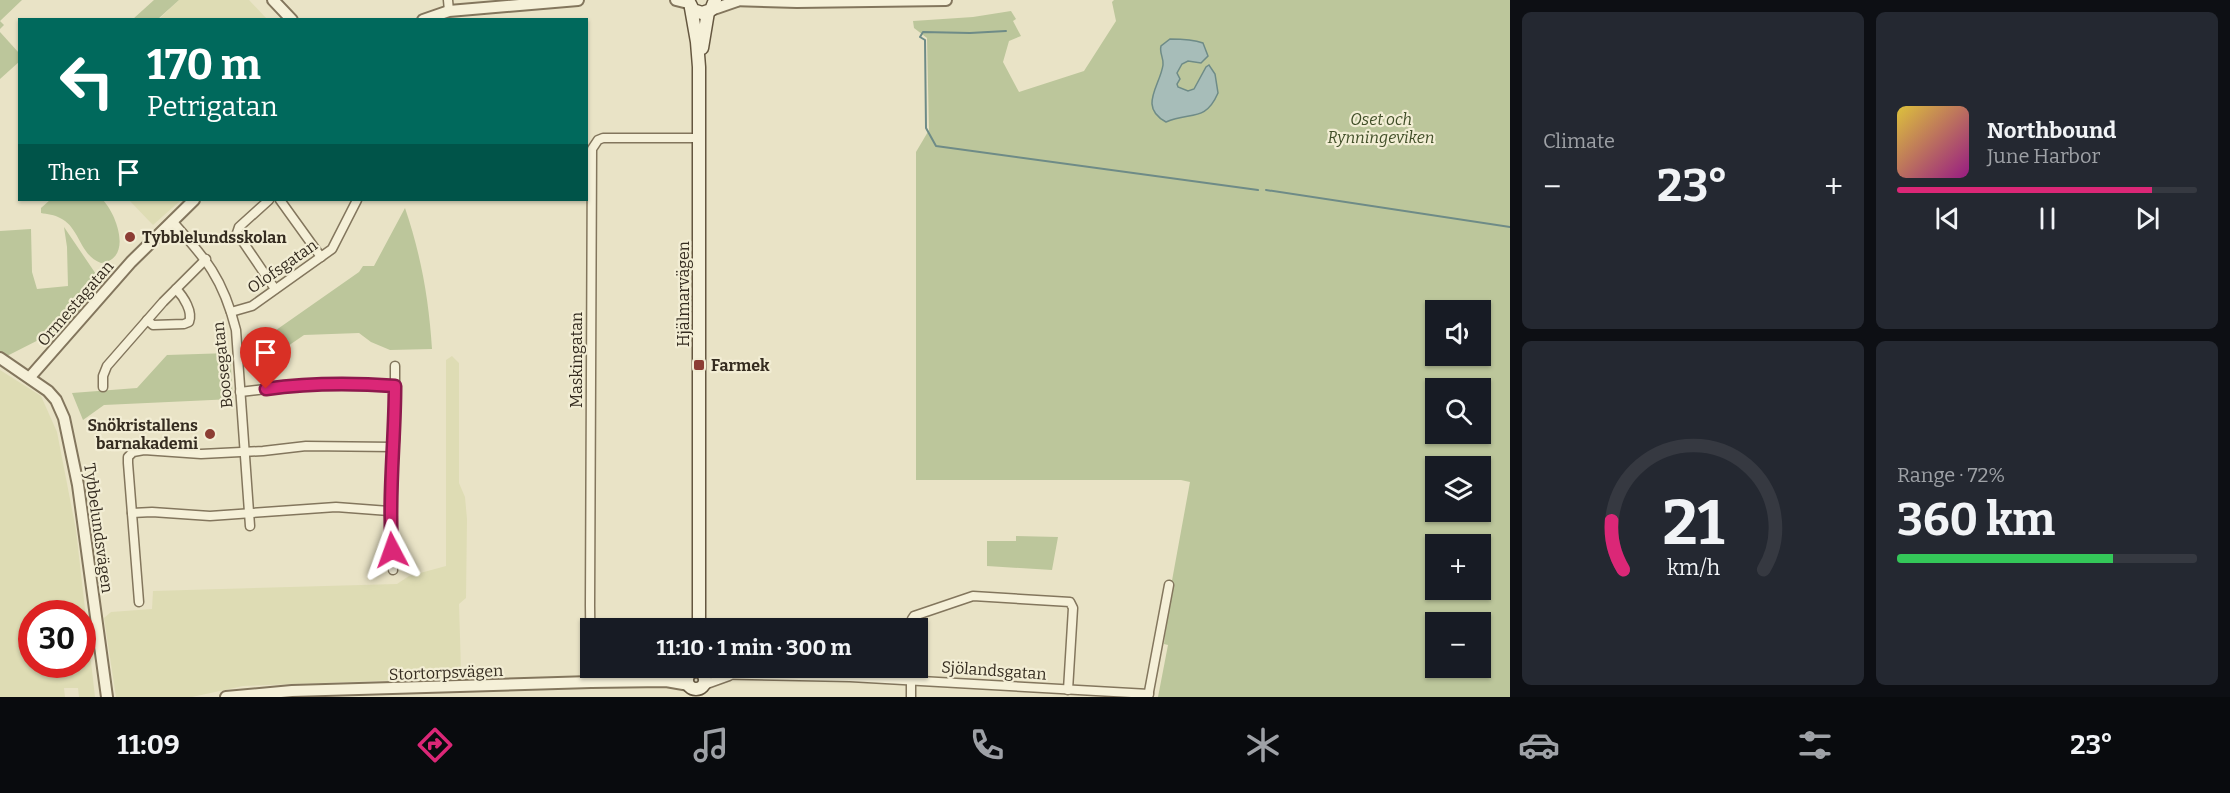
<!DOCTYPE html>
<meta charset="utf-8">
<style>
body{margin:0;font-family:Bitter,serif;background:#242831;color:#f1f3f6;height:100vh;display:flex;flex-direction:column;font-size:22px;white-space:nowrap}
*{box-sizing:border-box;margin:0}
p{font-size:20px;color:#9ea1a6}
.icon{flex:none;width:33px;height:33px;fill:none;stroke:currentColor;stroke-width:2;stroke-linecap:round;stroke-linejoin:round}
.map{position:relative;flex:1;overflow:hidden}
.side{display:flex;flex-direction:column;gap:12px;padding:12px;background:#0d0f14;width:720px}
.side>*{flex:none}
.banner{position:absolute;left:18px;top:18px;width:570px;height:183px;border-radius:0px;box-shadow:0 2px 4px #0004;background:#00695c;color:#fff;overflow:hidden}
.controls{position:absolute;left:1425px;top:300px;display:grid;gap:12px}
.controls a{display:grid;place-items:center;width:66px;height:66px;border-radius:0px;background:#171b24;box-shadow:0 2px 4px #0004;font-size:30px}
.speed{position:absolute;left:18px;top:600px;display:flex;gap:12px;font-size:30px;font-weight:700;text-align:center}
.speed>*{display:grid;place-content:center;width:78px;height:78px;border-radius:50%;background:#171b24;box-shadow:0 2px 4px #0004;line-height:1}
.speed .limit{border:9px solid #d22;background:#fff;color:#111}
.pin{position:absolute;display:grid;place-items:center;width:51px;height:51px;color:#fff;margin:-62px -26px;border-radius:50% 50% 50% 0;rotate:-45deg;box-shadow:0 0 6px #0007}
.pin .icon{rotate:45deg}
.me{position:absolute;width:66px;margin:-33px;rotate:356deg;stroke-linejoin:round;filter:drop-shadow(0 0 4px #0008)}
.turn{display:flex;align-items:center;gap:21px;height:126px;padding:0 30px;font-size:27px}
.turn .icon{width:78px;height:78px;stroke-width:2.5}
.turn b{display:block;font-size:42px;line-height:51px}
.then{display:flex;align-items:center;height:57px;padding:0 30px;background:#0003;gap:12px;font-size:22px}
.big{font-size:45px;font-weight:700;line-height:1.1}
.side .card{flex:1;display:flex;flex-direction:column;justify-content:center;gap:9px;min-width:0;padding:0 21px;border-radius:9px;background:#242831}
.side .dial{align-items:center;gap:0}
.dial svg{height:156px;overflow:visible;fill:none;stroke:#363941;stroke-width:7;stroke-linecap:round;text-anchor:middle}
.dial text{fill:#f1f3f6;stroke:none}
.song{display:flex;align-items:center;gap:18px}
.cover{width:72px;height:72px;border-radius:9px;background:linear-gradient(135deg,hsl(50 70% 55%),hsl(310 70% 35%))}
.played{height:6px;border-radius:3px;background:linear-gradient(90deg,#db2777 85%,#363941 85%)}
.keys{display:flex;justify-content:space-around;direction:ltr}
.heat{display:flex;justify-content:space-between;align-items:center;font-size:33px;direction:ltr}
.charge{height:9px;border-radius:4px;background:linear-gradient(90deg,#34c759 72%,#363941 0)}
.side .tiles{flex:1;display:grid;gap:12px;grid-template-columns:repeat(2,1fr)}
.trip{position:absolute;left:580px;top:618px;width:348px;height:60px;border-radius:0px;background:#171b24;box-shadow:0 2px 4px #0004;font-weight:700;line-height:60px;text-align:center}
.dock{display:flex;height:96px;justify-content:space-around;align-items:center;background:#090b0e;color:#9ea1a6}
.dock .icon{width:42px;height:42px}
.dock .active{color:#db2777}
.dock b{font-size:27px;color:#f1f3f6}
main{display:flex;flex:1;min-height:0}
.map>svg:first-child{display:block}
</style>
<main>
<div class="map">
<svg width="1510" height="697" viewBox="0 0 1510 697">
<rect width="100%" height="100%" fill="#e9e3c6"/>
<g fill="#dedcb4" fill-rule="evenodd">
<polygon points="179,0 249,0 267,19 158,20"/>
<polygon points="129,200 181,200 153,225"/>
<polygon points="452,356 459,363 459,483 465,497 467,519 466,598 459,604 461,671 453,678 243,686 192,697 116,697 104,618 111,612 152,609 153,591 397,584 409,576 446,566 446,360"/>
<path d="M0,370l41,26 16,36 19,98 19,167h-16l-1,-9h-14l1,9h-65zM32,614h50v50h-50z"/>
</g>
<g fill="#bcc69b" fill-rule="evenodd">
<polygon points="0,0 22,0 0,21 4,25 0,29"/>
<polygon points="154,0 179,0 158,19 133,19"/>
<path d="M1114,0h396v697h-352l10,-52 -4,-1 7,-58 19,-104 -9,-2h-265v-328l13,-22 -2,-92 -13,-10 -1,-7 60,-4 38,-6 5,8 -3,2 8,15 -12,5 -6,21 16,30 65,-21 32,-50 -4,-19zM1436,310h44v46h-44zM1436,388h44v46h-44zM1436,466h44v46h-44zM1436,544h44v46h-44zM1436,622h44v46h-44z"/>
<polygon points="0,32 19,53 20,61 0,79"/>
<path d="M50,200h53c14,15 30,59 -2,63 -22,-8 -21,-36 -41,-45 -5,-3 -13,-4 -19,-5v-5z"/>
<path d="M405,208c16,47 24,92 27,141l-42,1 -19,-8 -12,-9 -55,2 -32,22v13l-22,1 -1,-22 110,-77 4,-6h11z"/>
<polygon points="64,227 102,283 66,326 5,357 0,354 0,231 31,229 32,272 37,289 68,286 67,247"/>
<polygon points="230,353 233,399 104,405 83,420 72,393 137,388 167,355"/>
<polygon points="1016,536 1058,537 1052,570 987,566 987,541 1016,541"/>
</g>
<path fill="#a7bdb9" stroke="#6e8b87" stroke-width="1.5" d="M1170,39c11,0 22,0 33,4l5,13 -7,7 -13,-2 -6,3 -5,9 3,6 -3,5 1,3 10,4 6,-2 12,-22 3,-2 6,9 3,19c-13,30 -28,18 -52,29 -28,-15 -6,-36 -3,-57 1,-7 -4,-12 -2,-19z"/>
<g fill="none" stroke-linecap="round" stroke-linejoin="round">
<g stroke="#6e8b87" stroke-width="2">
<polyline points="1006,31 970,33 923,32 920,37 925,40 926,128 936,146 1258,190"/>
<polyline points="1266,190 1510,227"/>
</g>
<g stroke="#83765d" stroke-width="11">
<g id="minor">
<polyline points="448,0 449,11"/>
<polyline points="269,200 239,227 237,233 275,289"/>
<polyline points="280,200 321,257"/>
<path d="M172,221c34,38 51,57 64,109l14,196"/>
<polyline points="231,312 252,306 332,249 357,200"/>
<path d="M147,320l6,5 31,-1 5,-2c4,-10 -5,-25 -13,-33"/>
<polyline points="103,387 103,376 107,366 163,302 206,259"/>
<polyline points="240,392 309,384 395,386"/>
<polyline points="132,513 152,512 210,516 336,507 389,511"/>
<polyline points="393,570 389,511 395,438 395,366"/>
<polyline points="139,602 128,463 128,457 133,452 144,450 201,454 263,451 306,446 394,447"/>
<polyline points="911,628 912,619 914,616 973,596 1070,602 1073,608 1068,690"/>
<polyline points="911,668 911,697"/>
<polyline points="703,674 850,677 1149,694"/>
<polyline points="591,682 590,606 592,149 598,140 603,138 699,138"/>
<polyline points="704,685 729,676"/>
<polyline points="1148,697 1169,585"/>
</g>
</g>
<g stroke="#83765d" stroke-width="14">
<g id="tertiary">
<polyline points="273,0 292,20"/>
<polyline points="676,0 688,3"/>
<polyline points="731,0 797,2 946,0"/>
<polyline points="711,10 737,1"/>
<polyline points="423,20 449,11 578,0"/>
<polyline points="0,358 48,391 56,400 64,418 78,485 107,697"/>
<polyline points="30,377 131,262 194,200"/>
<polyline points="669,679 690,674"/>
<polyline points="226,697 292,691 591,682 666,681 689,685"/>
</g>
</g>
<g stroke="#655740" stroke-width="15">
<g id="secondary">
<polyline points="688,0 693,10 702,13 711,10 715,0"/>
<polyline points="691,8 697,42 699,67 699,628"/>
<polyline points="702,48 708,12"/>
<circle cx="696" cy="680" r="9"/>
</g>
</g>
<use href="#minor" stroke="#f5f0d8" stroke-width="8"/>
<use href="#tertiary" stroke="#f5f0d8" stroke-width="10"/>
<use href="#secondary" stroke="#f5f0d8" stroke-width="12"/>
</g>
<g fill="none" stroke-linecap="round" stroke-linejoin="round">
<g stroke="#8e194d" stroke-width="15">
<path id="route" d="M266,389c43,-6 85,-6 129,-3 0,55 -7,109 -3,164"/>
</g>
<use href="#route" stroke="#db2777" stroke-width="10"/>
</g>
<g fill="#8c3d34" stroke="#f2edd4" stroke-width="2">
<circle cx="130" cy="237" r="6"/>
<rect x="693" y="359" width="12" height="12" rx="3"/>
<circle cx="210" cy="434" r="6"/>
</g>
<g text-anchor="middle" stroke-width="4.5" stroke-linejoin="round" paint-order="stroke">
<g font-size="16" font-style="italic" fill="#414f28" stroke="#f2edd4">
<text x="1381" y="125">Oset och<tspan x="1381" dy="18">Rynningeviken</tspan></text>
</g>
<g font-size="16" font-weight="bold" fill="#352c20" stroke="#f2edd4" text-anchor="start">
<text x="142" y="243">Tybblelundsskolan</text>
<text x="711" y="371">Farmek</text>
<text x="198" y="431" text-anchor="end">Snökristallens<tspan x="198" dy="18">barnakademi</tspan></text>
</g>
<g font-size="16" fill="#352c20" stroke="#f2edd4">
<text transform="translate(282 266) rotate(-35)" y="6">Olofsgatan</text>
<text transform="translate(683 294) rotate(-90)" y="6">Hjälmarvägen</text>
<text transform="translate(75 303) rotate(-49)" y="6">Ormestagatan</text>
<text transform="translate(576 360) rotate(-90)" y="6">Maskingatan</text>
<text transform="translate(222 365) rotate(-96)" y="6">Boosegatan</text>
<text transform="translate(99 528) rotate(82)" y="6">Tybbelundsvägen</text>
<text transform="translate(994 670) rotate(4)" y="6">Sjölandsgatan</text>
<text transform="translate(446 672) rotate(-2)" y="6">Stortorpsvägen</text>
</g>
</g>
</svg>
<div class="controls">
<a><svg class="icon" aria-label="sound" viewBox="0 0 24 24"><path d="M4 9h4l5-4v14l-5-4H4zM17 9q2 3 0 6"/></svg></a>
<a><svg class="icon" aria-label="search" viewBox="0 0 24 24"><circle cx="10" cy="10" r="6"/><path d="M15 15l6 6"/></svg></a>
<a><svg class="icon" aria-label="layers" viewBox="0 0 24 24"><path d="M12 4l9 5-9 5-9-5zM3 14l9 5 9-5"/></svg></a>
<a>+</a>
<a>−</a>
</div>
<div class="speed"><div class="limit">30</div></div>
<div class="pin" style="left:266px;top:389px;background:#d93025"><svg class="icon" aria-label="arrive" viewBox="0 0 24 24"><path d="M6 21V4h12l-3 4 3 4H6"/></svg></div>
<svg class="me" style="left:392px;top:550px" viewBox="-20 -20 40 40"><path d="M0-17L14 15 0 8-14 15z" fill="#db2777" stroke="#fff" stroke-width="4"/></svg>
<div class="trip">11:10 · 1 min · 300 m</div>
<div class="banner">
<div class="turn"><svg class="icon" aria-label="left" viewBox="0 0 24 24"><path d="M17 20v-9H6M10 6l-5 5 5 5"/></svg><div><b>170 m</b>Petrigatan</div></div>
<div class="then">Then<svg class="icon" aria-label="arrive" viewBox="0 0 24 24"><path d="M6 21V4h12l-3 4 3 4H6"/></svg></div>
</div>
</div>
<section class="side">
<div class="tiles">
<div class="card"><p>Climate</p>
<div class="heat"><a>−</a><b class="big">23°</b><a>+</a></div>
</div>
<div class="card">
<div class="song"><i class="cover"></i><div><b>Northbound</b><p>June Harbor</p></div></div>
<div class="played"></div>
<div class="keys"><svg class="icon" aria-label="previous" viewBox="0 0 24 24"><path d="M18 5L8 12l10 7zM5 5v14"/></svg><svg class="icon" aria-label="pause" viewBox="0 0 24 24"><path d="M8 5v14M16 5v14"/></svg><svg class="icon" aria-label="next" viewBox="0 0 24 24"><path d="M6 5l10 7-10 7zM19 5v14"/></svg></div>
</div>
<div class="card dial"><svg viewBox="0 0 100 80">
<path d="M14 69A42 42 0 1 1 86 69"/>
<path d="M14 69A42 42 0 0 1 8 44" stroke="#db2777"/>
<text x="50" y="56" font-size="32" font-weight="700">21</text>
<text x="50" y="72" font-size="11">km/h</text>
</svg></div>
<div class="card"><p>Range · 72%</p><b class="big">360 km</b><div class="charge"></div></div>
</div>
</section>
</main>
<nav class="dock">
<b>11:09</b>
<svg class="icon active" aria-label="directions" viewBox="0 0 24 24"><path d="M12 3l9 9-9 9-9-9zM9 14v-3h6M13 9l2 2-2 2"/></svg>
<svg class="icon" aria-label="music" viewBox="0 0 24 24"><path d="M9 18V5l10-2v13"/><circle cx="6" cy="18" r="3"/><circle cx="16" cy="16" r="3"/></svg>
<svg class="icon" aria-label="phone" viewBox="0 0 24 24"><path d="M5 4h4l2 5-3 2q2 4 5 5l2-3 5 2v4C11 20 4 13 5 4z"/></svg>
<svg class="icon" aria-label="climate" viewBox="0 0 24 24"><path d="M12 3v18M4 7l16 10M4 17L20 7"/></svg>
<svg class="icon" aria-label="car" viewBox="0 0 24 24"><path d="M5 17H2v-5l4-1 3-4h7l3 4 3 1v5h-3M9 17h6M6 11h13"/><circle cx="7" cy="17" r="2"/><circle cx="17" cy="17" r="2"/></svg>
<svg class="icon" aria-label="filters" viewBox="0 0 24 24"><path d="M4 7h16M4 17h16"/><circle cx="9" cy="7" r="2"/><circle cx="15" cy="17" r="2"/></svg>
<b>23°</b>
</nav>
